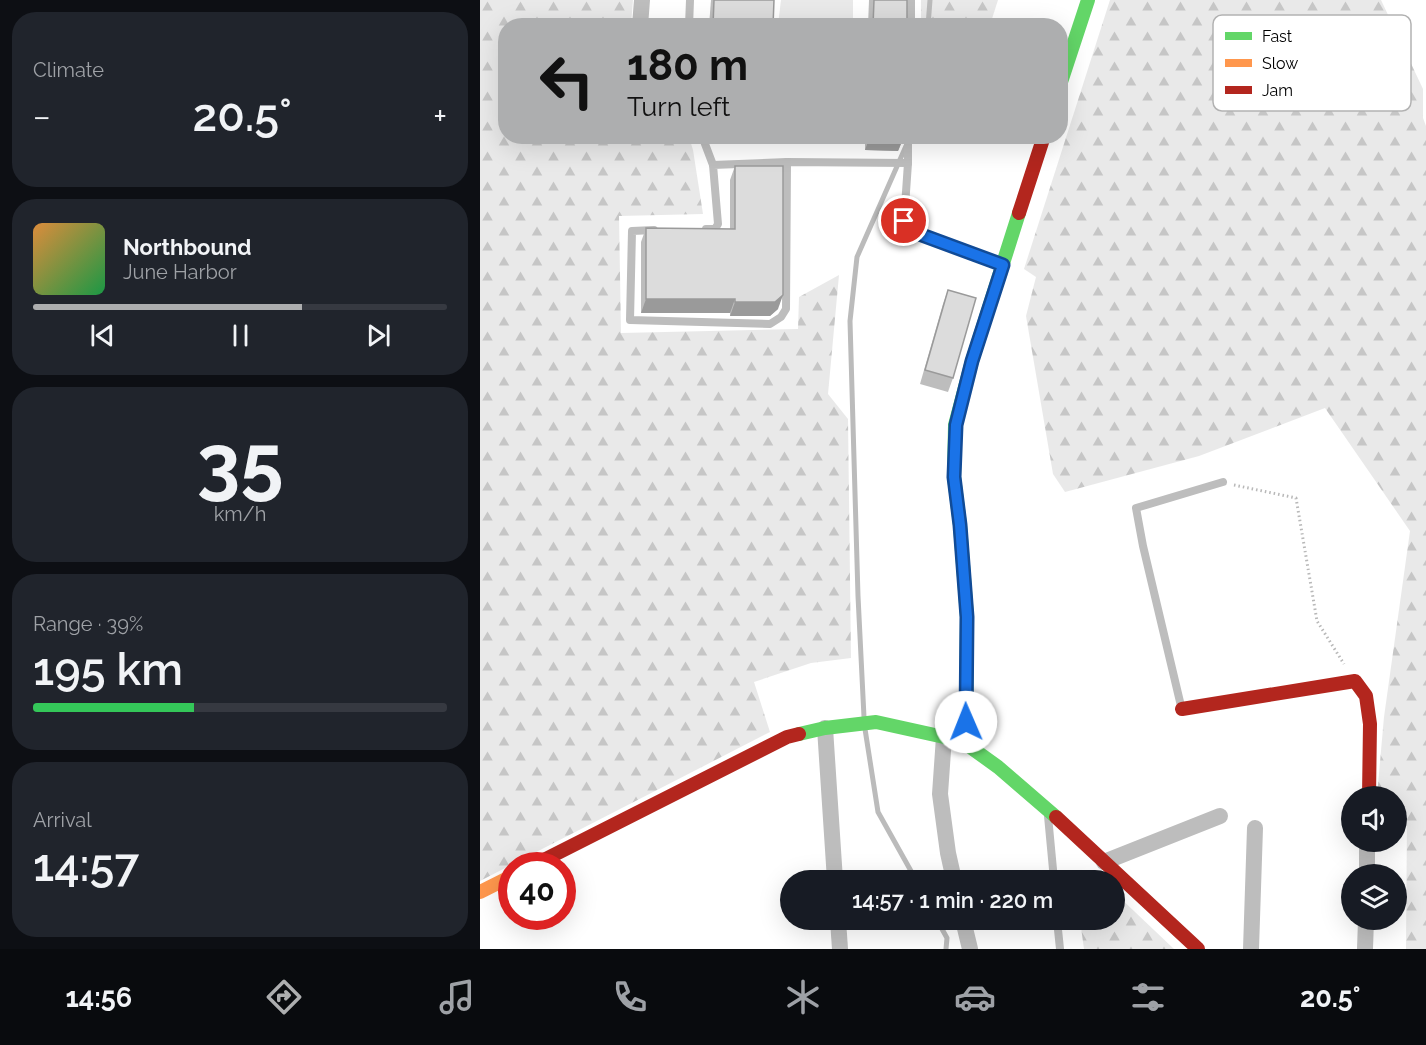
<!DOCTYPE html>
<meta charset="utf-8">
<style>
body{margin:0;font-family:Raleway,sans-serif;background:#20242c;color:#f1f3f6;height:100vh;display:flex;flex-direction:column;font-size:22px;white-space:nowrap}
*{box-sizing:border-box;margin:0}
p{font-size:20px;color:#9ea1a6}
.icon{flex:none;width:33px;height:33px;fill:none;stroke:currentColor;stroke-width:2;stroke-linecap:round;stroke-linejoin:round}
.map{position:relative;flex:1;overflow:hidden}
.side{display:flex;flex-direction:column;gap:12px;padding:12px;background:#0d0f14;width:480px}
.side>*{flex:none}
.banner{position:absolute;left:18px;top:18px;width:570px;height:126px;border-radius:24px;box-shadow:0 6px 24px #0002;background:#adaeaf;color:#111;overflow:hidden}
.buttons{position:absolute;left:861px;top:786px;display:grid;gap:12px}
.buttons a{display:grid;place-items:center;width:66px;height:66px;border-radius:50%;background:#171b24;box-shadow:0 6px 24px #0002;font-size:30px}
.speed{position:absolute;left:18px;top:852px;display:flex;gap:12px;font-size:30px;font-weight:700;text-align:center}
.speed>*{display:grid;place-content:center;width:78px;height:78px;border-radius:50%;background:#171b24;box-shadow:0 6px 24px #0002;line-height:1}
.speed .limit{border:9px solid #d22;background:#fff;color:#111}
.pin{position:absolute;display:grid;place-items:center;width:51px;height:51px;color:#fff;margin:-26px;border:3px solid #fff;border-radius:50%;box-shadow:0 2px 6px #0007}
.me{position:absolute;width:66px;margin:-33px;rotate:359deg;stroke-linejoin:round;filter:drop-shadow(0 0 4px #0008)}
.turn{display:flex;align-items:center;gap:21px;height:126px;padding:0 30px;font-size:27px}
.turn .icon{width:78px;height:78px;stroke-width:2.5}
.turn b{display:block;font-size:42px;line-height:51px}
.big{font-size:45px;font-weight:600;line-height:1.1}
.side .widget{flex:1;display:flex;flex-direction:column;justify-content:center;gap:9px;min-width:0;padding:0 21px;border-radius:24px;background:#20242c}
.side .dial{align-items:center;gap:0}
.dial b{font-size:78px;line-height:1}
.song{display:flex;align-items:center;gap:18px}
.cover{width:72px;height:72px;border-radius:9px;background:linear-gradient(135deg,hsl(30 70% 55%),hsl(140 70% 35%))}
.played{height:6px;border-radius:3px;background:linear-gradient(90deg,#adaeaf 65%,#363941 65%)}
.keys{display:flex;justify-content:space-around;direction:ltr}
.heat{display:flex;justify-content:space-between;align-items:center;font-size:33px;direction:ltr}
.charge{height:9px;border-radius:4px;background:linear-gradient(90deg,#34c759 39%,#363941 0)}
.trip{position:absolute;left:300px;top:870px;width:345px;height:60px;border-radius:30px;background:#171b24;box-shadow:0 6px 24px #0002;font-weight:600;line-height:60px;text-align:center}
.tabs{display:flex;height:96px;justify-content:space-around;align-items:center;background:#090b0e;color:#9ea1a6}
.tabs .icon{width:42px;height:42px}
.tabs .current{color:#adaeaf}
.tabs b{font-size:27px;color:#f1f3f6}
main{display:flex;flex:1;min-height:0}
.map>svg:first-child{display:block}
</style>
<main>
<section class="side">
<div class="widget"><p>Climate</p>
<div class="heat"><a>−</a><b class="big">20.5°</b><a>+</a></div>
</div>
<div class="widget">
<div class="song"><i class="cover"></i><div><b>Northbound</b><p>June Harbor</p></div></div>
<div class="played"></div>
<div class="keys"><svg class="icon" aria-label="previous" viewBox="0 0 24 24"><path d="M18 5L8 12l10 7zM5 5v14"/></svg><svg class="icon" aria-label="pause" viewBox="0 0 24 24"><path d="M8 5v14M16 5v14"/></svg><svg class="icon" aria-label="next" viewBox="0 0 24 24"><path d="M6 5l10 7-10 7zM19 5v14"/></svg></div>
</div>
<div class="widget dial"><b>35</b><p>km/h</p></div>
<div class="widget"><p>Range · 39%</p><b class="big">195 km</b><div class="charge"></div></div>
<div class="widget"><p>Arrival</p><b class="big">14:57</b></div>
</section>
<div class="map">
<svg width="946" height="949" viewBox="0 0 946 949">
<defs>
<pattern id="forest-firs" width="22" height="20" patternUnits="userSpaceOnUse" patternTransform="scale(1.5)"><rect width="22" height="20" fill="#e9e9e9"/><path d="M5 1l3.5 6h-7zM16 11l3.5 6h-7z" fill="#c6c6c6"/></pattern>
</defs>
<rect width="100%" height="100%" fill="#fff"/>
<g fill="url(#forest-firs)">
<polygon points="0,0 153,0 151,25 26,26 26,136 209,137 213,150 223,214 139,216 141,333 318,329 319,297 359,275 348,394 368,419 371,658 331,663 274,682 290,732 0,881"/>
<polygon points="441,0 518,0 510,25 441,26"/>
<polygon points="630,0 901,0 943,89 943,118 946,126 946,949 926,949 927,814 917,813 916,796 897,796 904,717 930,531 845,408 719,456 585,492 573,474 546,316 556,277 544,269"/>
<polygon points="635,893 694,949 604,949 600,920 634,920"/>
</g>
<polygon fill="#e9e9e9" points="301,0 373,0 373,25 298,25"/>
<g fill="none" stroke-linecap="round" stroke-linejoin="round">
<g stroke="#bbb" stroke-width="5">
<polyline points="448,26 450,0"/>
<polyline points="384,717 378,596 370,321 377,257 426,146"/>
<polyline points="385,729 398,812 436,880"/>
<polyline points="457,920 467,938 466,949"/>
</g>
<polyline stroke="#b8b8b8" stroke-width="3" stroke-dasharray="1.5 3" stroke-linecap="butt" points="754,485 816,498 837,621 864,664"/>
<g stroke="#bdbdbd" stroke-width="8">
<polyline points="209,26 210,0"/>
<polyline points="431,26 431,0"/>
<polyline points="222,136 233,165"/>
<polyline points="428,163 428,136"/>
<polyline points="226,229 235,229 238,224 233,165 307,162 428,163 424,221 431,231 519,264"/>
<polyline points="174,230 152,231 150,320 290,324 301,317 306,309 307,162"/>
<polyline points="701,706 663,546 656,508 743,482"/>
<polyline points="568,816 574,880"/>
<polyline points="577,920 580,949"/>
</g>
<g stroke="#bdbdbd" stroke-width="16">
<polyline points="160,26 162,0"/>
<polyline points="345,728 355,880"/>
<polyline points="464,737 460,794 468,853 474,880"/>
<polyline points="624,862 740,816"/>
<polyline points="887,874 887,842"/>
<polyline points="358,920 360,949"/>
<polyline points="483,920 490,949"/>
<polyline points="771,949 775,828"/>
<polyline points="885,949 886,920"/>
</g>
<g stroke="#63d668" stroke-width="14">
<polyline points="580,85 608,0"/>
<polyline points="319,734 345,728 396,722 464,737 486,744 518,767 576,817"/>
<polyline points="486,744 487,617 480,525 474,477 475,425 492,361 539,213"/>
</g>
<polyline stroke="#ff974d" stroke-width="14" points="0,892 32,876"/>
<g stroke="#b3261e" stroke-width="14">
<polyline points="539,213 564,136"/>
<polyline points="702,709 875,681 886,696 890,724 889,796"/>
<polyline points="576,817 718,949"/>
<polyline points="52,866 307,737 319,734"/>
</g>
</g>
<g fill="#bdbdbd">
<polygon points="231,0 294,0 293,26 229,26"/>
<polygon points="389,0 427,0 427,26 388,26"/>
<polygon points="385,136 424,136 418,151 385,150"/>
<polygon points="255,166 298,309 290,316 250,316 250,313 161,313 161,242 166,228 250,229 250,180"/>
<polygon points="468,290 473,378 468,392 440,384 463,304"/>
</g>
<g fill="#9a9a9a">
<polygon points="390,136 424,137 418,151 385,150"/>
<polygon points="303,295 298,309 290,316 250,316 255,302"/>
<polygon points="166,299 255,299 250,313 161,313"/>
</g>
<g fill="#dcdcdc" stroke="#9a9a9a" stroke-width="1.5">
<polygon points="234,0 294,0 293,26 233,26"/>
<polygon points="394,0 427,0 427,26 393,26"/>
<polygon points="395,136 424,136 424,137"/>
<polygon points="255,166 303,166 303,295 295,302 255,302 255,299 166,299 166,228 255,229"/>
<polygon points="468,290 496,298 473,378 445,370"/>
</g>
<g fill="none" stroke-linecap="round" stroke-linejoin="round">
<g stroke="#114b97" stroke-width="15">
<polyline id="route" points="424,221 431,231 523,265 492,361 476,425 474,477 480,525 487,617 486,722"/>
</g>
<use href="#route" stroke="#1a73e8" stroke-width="10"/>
</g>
<rect x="733" y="15" width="198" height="96" rx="9" fill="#fff" stroke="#b2b2b2" stroke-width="1.5"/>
<rect x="745" y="32" width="27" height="8" fill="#63d668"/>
<rect x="745" y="59" width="27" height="8" fill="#ff974d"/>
<rect x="745" y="86" width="27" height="8" fill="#b3261e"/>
<g font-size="16" fill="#000">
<text x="782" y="42">Fast</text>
<text x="782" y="69">Slow</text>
<text x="782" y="96">Jam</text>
</g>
</svg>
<div class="buttons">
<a><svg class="icon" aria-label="sound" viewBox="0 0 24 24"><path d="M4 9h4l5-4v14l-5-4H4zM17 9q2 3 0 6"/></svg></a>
<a><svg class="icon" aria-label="layers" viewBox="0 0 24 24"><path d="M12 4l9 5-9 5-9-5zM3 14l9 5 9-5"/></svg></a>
</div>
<div class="speed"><div class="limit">40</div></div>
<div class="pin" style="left:424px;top:221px;background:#d93025"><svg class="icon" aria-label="arrive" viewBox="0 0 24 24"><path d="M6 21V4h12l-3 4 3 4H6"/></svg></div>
<svg class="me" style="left:486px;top:722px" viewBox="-20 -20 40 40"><circle r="19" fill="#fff"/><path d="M0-13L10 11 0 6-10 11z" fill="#1a73e8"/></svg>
<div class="trip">14:57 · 1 min · 220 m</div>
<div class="banner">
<div class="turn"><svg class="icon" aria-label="left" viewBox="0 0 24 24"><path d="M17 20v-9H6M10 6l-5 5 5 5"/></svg><div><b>180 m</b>Turn left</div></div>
</div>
</div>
</main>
<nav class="tabs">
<b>14:56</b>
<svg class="icon current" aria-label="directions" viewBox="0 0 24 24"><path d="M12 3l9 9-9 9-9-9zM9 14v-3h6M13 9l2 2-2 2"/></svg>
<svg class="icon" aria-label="music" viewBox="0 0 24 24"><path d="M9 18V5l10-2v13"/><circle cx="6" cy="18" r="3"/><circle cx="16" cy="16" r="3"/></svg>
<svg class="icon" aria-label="phone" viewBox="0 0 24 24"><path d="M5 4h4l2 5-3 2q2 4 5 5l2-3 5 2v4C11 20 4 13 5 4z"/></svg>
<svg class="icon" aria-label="climate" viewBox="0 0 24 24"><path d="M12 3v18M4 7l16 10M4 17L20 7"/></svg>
<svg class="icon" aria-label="car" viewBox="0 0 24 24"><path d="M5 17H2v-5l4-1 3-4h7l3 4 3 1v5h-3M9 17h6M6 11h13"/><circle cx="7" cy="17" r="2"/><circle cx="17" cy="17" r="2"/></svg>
<svg class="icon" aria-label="filters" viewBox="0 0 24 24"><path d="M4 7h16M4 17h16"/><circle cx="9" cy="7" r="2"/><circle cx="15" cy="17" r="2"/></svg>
<b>20.5°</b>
</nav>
